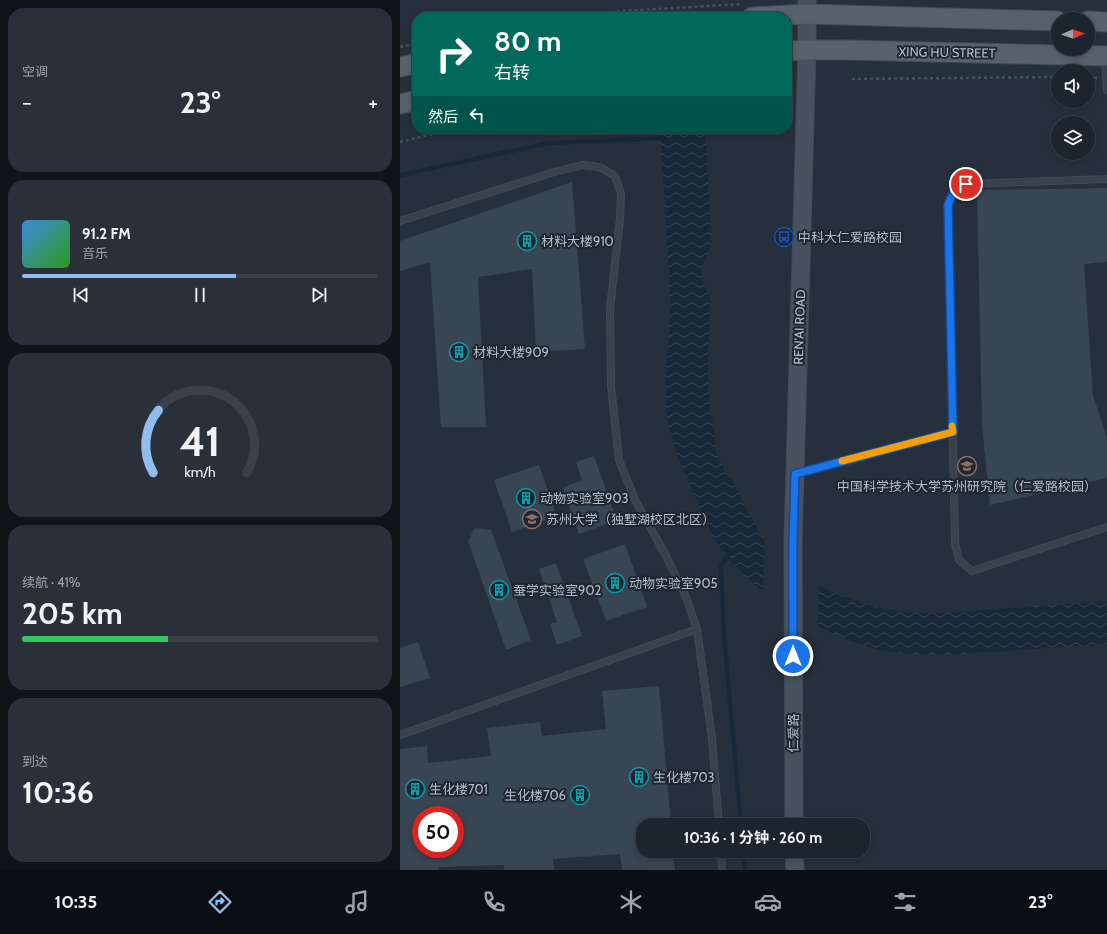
<!DOCTYPE html>
<html lang="zh">
<meta charset="utf-8">
<style>
body{margin:0;font-family:Cabin,"Noto Sans SC",sans-serif;background:#293039;color:#f1f3f6;height:100vh;display:flex;flex-direction:column;font-size:15px;white-space:nowrap}
*{box-sizing:border-box;margin:0}
p{font-size:13px;color:#a0a4aa}
.icon{flex:none;width:22px;height:22px;fill:none;stroke:currentColor;stroke-width:2;stroke-linecap:round;stroke-linejoin:round}
.map{position:relative;flex:1;overflow:hidden}
.sheet{display:flex;flex-direction:column;gap:8px;padding:8px;background:#0f1419;width:400px}
.sheet>*{flex:none}
.guide{position:absolute;left:12px;top:12px;width:380px;height:122px;border-radius:16px;box-shadow:0 2px 6px #0003,0 0 0 1px #3a4149;background:#00695c;color:#fff;overflow:hidden}
.needle{width:26px;rotate:88deg}
.buttons{position:absolute;left:651px;top:12px;display:grid;gap:8px}
.buttons a{display:grid;place-items:center;width:44px;height:44px;border-radius:50%;background:#1c242d;box-shadow:0 2px 6px #0003,0 0 0 1px #3a4149;font-size:20px}
.speed{position:absolute;left:12px;top:806px;display:flex;gap:8px;font-size:20px;font-weight:700;text-align:center}
.speed>*{display:grid;place-content:center;width:52px;height:52px;border-radius:50%;background:#1c242d;box-shadow:0 2px 6px #0003,0 0 0 1px #3a4149;line-height:1}
.speed .limit{border:6px solid #d22;background:#fff;color:#111}
.pin{position:absolute;display:grid;place-items:center;width:34px;height:34px;color:#fff;margin:-17px;border:2px solid #fff;border-radius:50%;box-shadow:0 1px 4px #0007}
.me{position:absolute;width:44px;margin:-22px;rotate:0deg;stroke-linejoin:round;filter:drop-shadow(0 0 3px #0008)}
.turn{display:flex;align-items:center;gap:14px;height:84px;padding:0 16px;font-size:18px}
.turn .icon{width:52px;height:52px;stroke-width:2.5}
.turn b{display:block;font-size:28px;line-height:34px}
.then{display:flex;align-items:center;height:38px;padding:0 16px;background:#0003;gap:8px;font-size:15px}
.big{font-size:30px;font-weight:700;line-height:1.1}
.sheet .tile{flex:1;display:flex;flex-direction:column;justify-content:center;gap:6px;min-width:0;padding:0 14px;border-radius:16px;background:#293039}
.sheet .dial{align-items:center;gap:0}
.dial svg{height:104px;overflow:visible;fill:none;stroke:#3a4149;stroke-width:7;stroke-linecap:round;text-anchor:middle}
.dial text{fill:#f1f3f6;stroke:none}
.song{display:flex;align-items:center;gap:12px}
.cover{width:48px;height:48px;border-radius:6px;background:linear-gradient(135deg,hsl(210 70% 55%),hsl(110 70% 35%))}
.played{height:4px;border-radius:2px;background:linear-gradient(90deg,#91bcf0 60%,#3a4149 60%)}
.keys{display:flex;justify-content:space-around;direction:ltr}
.heat{display:flex;justify-content:space-between;align-items:center;font-size:22px;direction:ltr}
.charge{height:6px;border-radius:3px;background:linear-gradient(90deg,#34c759 41%,#3a4149 0)}
.trip{position:absolute;left:236px;top:818px;width:234px;height:40px;border-radius:16px;background:#1c242d;box-shadow:0 2px 6px #0003,0 0 0 1px #3a4149;font-weight:700;line-height:40px;text-align:center}
.tabs{display:flex;height:64px;justify-content:space-around;align-items:center;background:#0b0e12;color:#a0a4aa}
.tabs .icon{width:28px;height:28px}
.tabs .on{color:#91bcf0}
.tabs b{font-size:18px;color:#f1f3f6}
main{display:flex;flex:1;min-height:0}
.map>svg:first-child{display:block}
</style>
<main>
<section class="sheet">
<div class="tile"><p>空调</p>
<div class="heat"><a>−</a><b class="big">23°</b><a>+</a></div>
</div>
<div class="tile">
<div class="song"><i class="cover"></i><div><b>91.2 FM</b><p>音乐</p></div></div>
<div class="played"></div>
<div class="keys"><svg class="icon" aria-label="previous" viewBox="0 0 24 24"><path d="M18 5L8 12l10 7zM5 5v14"/></svg><svg class="icon" aria-label="pause" viewBox="0 0 24 24"><path d="M8 5v14M16 5v14"/></svg><svg class="icon" aria-label="next" viewBox="0 0 24 24"><path d="M6 5l10 7-10 7zM19 5v14"/></svg></div>
</div>
<div class="tile dial"><svg viewBox="0 0 100 80">
<path d="M14 69A42 42 0 1 1 86 69"/>
<path d="M14 69A42 42 0 0 1 18 21" stroke="#91bcf0"/>
<text x="50" y="56" font-size="32" font-weight="700">41</text>
<text x="50" y="72" font-size="11">km/h</text>
</svg></div>
<div class="tile"><p>续航 · 41%</p><b class="big">205 km</b><div class="charge"></div></div>
<div class="tile"><p>到达</p><b class="big">10:36</b></div>
</section>
<div class="map">
<svg width="707" height="870" viewBox="0 0 707 870">
<defs>
<pattern id="water-waves" width="16" height="10" patternUnits="userSpaceOnUse"><rect width="16" height="10" fill="#192839"/><path d="M0 5q4-4 8 0t8 0" fill="none" stroke="#384554"/></pattern>
</defs>
<rect width="100%" height="100%" fill="#26303c"/>
<path fill="url(#water-waves)" d="M260,129h45l7,117c-13,20 -13,31 -2,52 -1,36 -4,74 0,109 1,10 8,32 4,40l12,27 4,2c11,22 21,46 37,66 36,45 98,69 155,71 26,1 53,-3 79,-4 35,-3 71,-5 106,-8v43c-38,3 -76,5 -114,8 -35,2 -69,5 -104,0 -49,-7 -131,-56 -162,-95 -16,-20 -25,-44 -35,-67 -11,-25 -22,-52 -26,-79 -3,-25 1,-51 3,-76 1,-15 1,-30 1,-45z"/>
<g fill="#26303c">
<polygon points="253,0 297,0 298,17 254,17"/>
<polygon points="365,535 381,554 394,567 419,583 418,628 381,606 362,593"/>
</g>
<g fill="none" stroke-linecap="round" stroke-linejoin="round">
<g stroke="#192839" stroke-width="4.5">
<polyline points="0,175 149,143 265,138"/>
<polyline points="329,552 321,567 324,636 341,825"/>
<polyline points="343,851 345,870"/>
</g>
</g>
<g fill="#384552" fill-rule="evenodd">
<polygon points="172,182 185,349 136,352 132,269 78,277 86,427 41,427 30,262 0,271 0,241"/>
<polygon points="707,188 707,262 684,264 693,396 707,437 707,478 590,505 582,425 577,190"/>
<polygon points="194,456 217,520 179,534 163,488 182,480 176,462"/>
<polygon points="139,465 157,516 112,532 94,480"/>
<polygon points="75,528 91,530 131,640 106,650 68,541"/>
<polygon points="225,544 247,607 206,621 183,559"/>
<polygon points="156,563 182,636 157,645 150,624 157,622 139,569"/>
<polygon points="18,642 30,678 0,687 0,648"/>
<path d="M259,686l12,139h-28v26h30l2,19h-53l-2,-16 -67,5 1,11h-50v-5l-66,2v3h-38v-121l27,-3 1,17 63,-7 -4,-28 53,-6 2,14 64,-7 -4,-38zM21,815h34v34h-34z"/>
</g>
<g fill="none" stroke-linecap="round" stroke-linejoin="round">
<g stroke="#424b55" stroke-width="8">
<g id="lane">
<polyline points="705,58 707,90"/>
<polyline points="707,179 567,184 555,191 548,205 555,543 559,560 572,571 707,527"/>
<polyline points="0,221 151,173 182,165 200,167 215,176 221,194 220,219 210,309 211,386 219,460 236,502 264,552 286,597 297,629 312,738 319,825"/>
<polyline points="397,473 553,432"/>
<polyline points="0,735 297,629"/>
<polyline points="321,851 322,870"/>
</g>
</g>
<g stroke="#424b55" stroke-width="19">
<g id="secondary">
<polyline points="394,825 393,542 407,50 407,0"/>
<polyline points="394,851 395,870"/>
</g>
</g>
<g stroke="#424b55" stroke-width="21">
<g id="primary">
<polyline points="352,17 407,14 658,21"/>
<polyline points="688,21 707,22"/>
<polyline points="387,51 407,50 446,50 707,56"/>
<polyline points="0,67 17,63"/>
<polyline points="0,104 17,100"/>
</g>
</g>
<g stroke="#405555" stroke-width="2.5" stroke-dasharray="3 3" stroke-linecap="butt">
<polyline points="169,17 223,11 342,4"/>
<polyline points="0,47 17,43"/>
<polyline points="688,78 697,78"/>
<polyline points="452,79 658,77"/>
<polyline points="0,142 53,129"/>
</g>
<use href="#lane" stroke="#39424c" stroke-width="6"/>
<use href="#secondary" stroke="#48525f" stroke-width="17"/>
<use href="#primary" stroke="#57616c" stroke-width="19"/>
</g>
<g fill="none" stroke-linecap="round" stroke-linejoin="round">
<g stroke="#114b97" stroke-width="10">
<polyline id="route" points="393,656 393,542 395,474 553,432 548,205 554,191 566,184"/>
</g>
<use href="#route" stroke="#1a73e8" stroke-width="7"/>
<polyline stroke="#f59e0b" stroke-width="7" points="442,461 553,432 552,426"/>
</g>
<defs>
<g id="bus-ring" transform="scale(1)"><circle r="9.5" fill="#1e2731" stroke="#1a4fb4" stroke-width="1.5"/><path d="M-5-6H5V4H4V6H2V4H-2V6H-4V4H-5ZM-3.5-4V0h7V-4ZM-3.5 1.2v1.5H-2V1.2ZM2 1.2v1.5H3.5V1.2Z" fill="#1a4fb4"/></g>
<g id="building-ring" transform="scale(1)"><circle r="9.5" fill="#1e2731" stroke="#0f9aa8" stroke-width="1.5"/><path d="M-4-6H4V6H1V3H-1V6H-4ZM-2.5-4.3h1.7v1.8h-1.7ZM.8-4.3h1.7v1.8H.8ZM-2.5-1h1.7V.8h-1.7ZM.8-1h1.7V.8H.8Z" fill="#0f9aa8"/></g>
<g id="university-ring" transform="scale(1)"><circle r="9.5" fill="#1e2731" stroke="#8d6e63" stroke-width="1.5"/><path d="M0-5L7-2L0 1L-7-2ZM-4 1L0 2.5L4 1V4Q0 6-4 4Z" fill="#8d6e63"/></g>
</defs>
<g fill-rule="evenodd">
<use href="#bus-ring" x="384" y="237"/>
<use href="#building-ring" x="127" y="241"/>
<use href="#building-ring" x="59" y="352"/>
<use href="#university-ring" x="567" y="466"/>
<use href="#building-ring" x="126" y="498"/>
<use href="#university-ring" x="132" y="519"/>
<use href="#building-ring" x="215" y="583"/>
<use href="#building-ring" x="99" y="590"/>
<use href="#building-ring" x="239" y="777"/>
<use href="#building-ring" x="15" y="789"/>
<use href="#building-ring" x="180" y="795"/>
</g>
<g text-anchor="middle" stroke-width="4" stroke-linejoin="round" paint-order="stroke">
<g font-size="13" fill="#b5bdc7" stroke="#1e2731">
<text transform="translate(547 52) rotate(1)" y="5">XING HU STREET</text>
<text transform="translate(399 327) rotate(-88)" y="5">REN'AI ROAD</text>
<text transform="translate(393 733) rotate(-90)" y="5">仁爱路</text>
</g>
<g font-size="13" fill="#b5bdc7" stroke="#1e2731" text-anchor="start">
<text x="398" y="242">中科大仁爱路校园</text>
<text x="141" y="246">材料大楼910</text>
<text x="73" y="357">材料大楼909</text>
<text x="567" y="491" text-anchor="middle">中国科学技术大学苏州研究院（仁爱路校园）</text>
<text x="140" y="503">动物实验室903</text>
<text x="146" y="524">苏州大学（独墅湖校区北区）</text>
<text x="229" y="588">动物实验室905</text>
<text x="113" y="595">蚕学实验室902</text>
<text x="253" y="782">生化楼703</text>
<text x="29" y="794">生化楼701</text>
<text x="166" y="800" text-anchor="end">生化楼706</text>
</g>
</g>
</svg>
<div class="buttons">
<a><svg class="needle" viewBox="-14 -14 28 28"><path d="M0-13l5 13h-10z" fill="#e53935"/><path d="M0 13l5-13h-10z" fill="#a0a4aa"/></svg></a>
<a><svg class="icon" aria-label="sound" viewBox="0 0 24 24"><path d="M4 9h4l5-4v14l-5-4H4zM17 9q2 3 0 6"/></svg></a>
<a><svg class="icon" aria-label="layers" viewBox="0 0 24 24"><path d="M12 4l9 5-9 5-9-5zM3 14l9 5 9-5"/></svg></a>
</div>
<div class="speed"><div class="limit">50</div></div>
<div class="pin" style="left:566px;top:184px;background:#d93025"><svg class="icon" aria-label="arrive" viewBox="0 0 24 24"><path d="M6 21V4h12l-3 4 3 4H6"/></svg></div>
<svg class="me" style="left:393px;top:656px" viewBox="-20 -20 40 40"><circle r="17" fill="#1a73e8" stroke="#fff" stroke-width="3"/><path d="M0-11L8 9 0 5-8 9z" fill="#fff"/></svg>
<div class="trip">10:36 · 1 分钟 · 260 m</div>
<div class="guide">
<div class="turn"><svg class="icon" aria-label="right" viewBox="0 0 24 24"><path d="M7 20v-9h11M14 6l5 5-5 5"/></svg><div><b>80 m</b>右转</div></div>
<div class="then">然后<svg class="icon" aria-label="left" viewBox="0 0 24 24"><path d="M17 20v-9H6M10 6l-5 5 5 5"/></svg></div>
</div>
</div>
</main>
<nav class="tabs">
<b>10:35</b>
<svg class="icon on" aria-label="directions" viewBox="0 0 24 24"><path d="M12 3l9 9-9 9-9-9zM9 14v-3h6M13 9l2 2-2 2"/></svg>
<svg class="icon" aria-label="music" viewBox="0 0 24 24"><path d="M9 18V5l10-2v13"/><circle cx="6" cy="18" r="3"/><circle cx="16" cy="16" r="3"/></svg>
<svg class="icon" aria-label="phone" viewBox="0 0 24 24"><path d="M5 4h4l2 5-3 2q2 4 5 5l2-3 5 2v4C11 20 4 13 5 4z"/></svg>
<svg class="icon" aria-label="climate" viewBox="0 0 24 24"><path d="M12 3v18M4 7l16 10M4 17L20 7"/></svg>
<svg class="icon" aria-label="car" viewBox="0 0 24 24"><path d="M5 17H2v-5l4-1 3-4h7l3 4 3 1v5h-3M9 17h6M6 11h13"/><circle cx="7" cy="17" r="2"/><circle cx="17" cy="17" r="2"/></svg>
<svg class="icon" aria-label="filters" viewBox="0 0 24 24"><path d="M4 7h16M4 17h16"/><circle cx="9" cy="7" r="2"/><circle cx="15" cy="17" r="2"/></svg>
<b>23°</b>
</nav>
